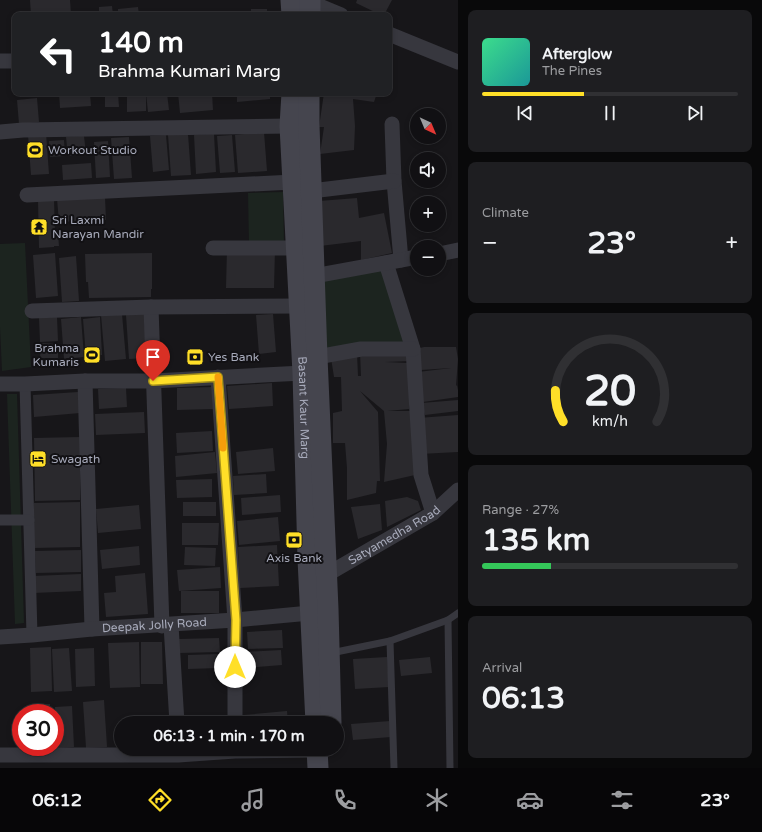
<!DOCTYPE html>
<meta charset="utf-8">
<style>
body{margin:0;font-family:"Varela Round",sans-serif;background:#1e1e21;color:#f1f3f6;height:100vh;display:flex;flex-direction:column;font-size:15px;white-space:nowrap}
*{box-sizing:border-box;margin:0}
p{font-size:13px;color:#9c9da0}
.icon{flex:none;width:22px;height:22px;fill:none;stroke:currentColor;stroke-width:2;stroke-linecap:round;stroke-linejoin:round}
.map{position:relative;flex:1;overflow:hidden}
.side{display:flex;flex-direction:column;gap:10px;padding:10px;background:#09090a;width:304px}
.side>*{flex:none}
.hud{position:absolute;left:12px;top:12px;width:380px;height:84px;border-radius:8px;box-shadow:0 2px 6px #0003,0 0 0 1px #303033;background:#202124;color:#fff;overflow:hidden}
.needle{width:26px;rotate:136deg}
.tools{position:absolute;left:410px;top:108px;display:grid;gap:8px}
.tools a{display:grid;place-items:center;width:36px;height:36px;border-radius:50%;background:#111013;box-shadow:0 2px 6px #0003,0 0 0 1px #303033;font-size:20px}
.speed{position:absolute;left:12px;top:704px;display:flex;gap:8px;font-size:20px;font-weight:700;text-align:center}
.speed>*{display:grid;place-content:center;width:52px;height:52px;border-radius:50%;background:#111013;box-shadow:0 2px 6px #0003,0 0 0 1px #303033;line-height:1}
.speed .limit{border:6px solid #d22;background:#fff;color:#111}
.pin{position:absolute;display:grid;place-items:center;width:34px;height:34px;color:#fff;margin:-41px -17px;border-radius:50% 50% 50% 0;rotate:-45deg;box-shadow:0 0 4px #0007}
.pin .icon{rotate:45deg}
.me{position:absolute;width:44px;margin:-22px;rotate:0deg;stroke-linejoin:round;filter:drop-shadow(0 0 3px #0008)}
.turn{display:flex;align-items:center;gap:14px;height:84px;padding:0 20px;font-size:18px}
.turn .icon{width:52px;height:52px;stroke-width:2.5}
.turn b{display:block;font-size:28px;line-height:34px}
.big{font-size:30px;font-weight:800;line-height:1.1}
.side .widget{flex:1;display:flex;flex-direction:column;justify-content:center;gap:6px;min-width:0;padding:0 14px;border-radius:8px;background:#1e1e21}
.side .dial{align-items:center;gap:0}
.dial svg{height:104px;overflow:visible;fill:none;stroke:#303033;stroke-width:7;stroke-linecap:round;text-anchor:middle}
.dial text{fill:#f1f3f6;stroke:none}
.song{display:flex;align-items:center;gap:12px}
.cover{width:48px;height:48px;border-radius:6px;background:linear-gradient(135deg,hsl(150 70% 55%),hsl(180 70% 35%))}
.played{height:4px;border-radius:2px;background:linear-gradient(90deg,#ffdf28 40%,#303033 40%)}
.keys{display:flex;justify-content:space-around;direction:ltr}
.heat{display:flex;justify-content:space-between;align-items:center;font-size:22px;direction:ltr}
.charge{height:6px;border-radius:3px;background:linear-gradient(90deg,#34c759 27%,#303033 0)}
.trip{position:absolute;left:114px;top:716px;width:230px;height:40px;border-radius:20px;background:#111013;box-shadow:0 2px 6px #0003,0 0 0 1px #303033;font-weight:800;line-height:40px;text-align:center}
.dock{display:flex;height:64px;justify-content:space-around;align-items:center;background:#070608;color:#9c9da0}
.dock .icon{width:28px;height:28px}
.dock .active{color:#ffdf28}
.dock b{font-size:18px;color:#f1f3f6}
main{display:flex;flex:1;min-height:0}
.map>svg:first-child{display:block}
</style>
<main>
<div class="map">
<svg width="458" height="768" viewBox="0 0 458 768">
<rect width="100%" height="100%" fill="#171619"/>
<g fill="#1c241f">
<polygon points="283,192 284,243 249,244 248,193"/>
<polygon points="25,243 31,367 2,371 0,327 0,244"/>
<polygon points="386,263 413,349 317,350 314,276"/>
<polygon points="7,394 17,394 24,623 15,624"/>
</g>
<g fill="#2a292d">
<polygon points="30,0 70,0 71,14 31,15"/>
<polygon points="357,0 392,0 384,15 381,15 356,3"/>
<polygon points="112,6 113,15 99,15 99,7"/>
<polygon points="138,7 139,15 118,15 118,9"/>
<rect x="251" y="9" width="16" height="6"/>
<polygon points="212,11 212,15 187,15 187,14"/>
<polygon points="242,11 242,15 219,15 219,12"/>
<polygon points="59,93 90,93 91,106 60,108"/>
<polygon points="105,93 118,93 119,107 105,107"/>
<polygon points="127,93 146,93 146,111 127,112"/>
<polygon points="146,93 167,93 169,110 148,112"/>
<polygon points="178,93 212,93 213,110 180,113"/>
<polygon points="237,93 270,93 270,99 237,102"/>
<polygon points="324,93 377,93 374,102 353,99 355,126 354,150 320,154 324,127 319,127"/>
<polygon points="37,98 39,122 19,124 17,100"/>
<polygon points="264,132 267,171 238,173 235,135"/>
<polygon points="46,133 49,174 31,175 28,135"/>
<polygon points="188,134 191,175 171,176 168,135"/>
<polygon points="214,134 216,172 196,174 194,135"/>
<polygon points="166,135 169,170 153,172 150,136"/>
<polygon points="232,135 235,172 220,173 217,136"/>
<polygon points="84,136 86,154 68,156 66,137"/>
<polygon points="129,137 132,178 114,179 111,138"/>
<polygon points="64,140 65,156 50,157 49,141"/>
<polygon points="108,141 110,177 96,178 94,142"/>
<polygon points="91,163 92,178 63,180 62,165"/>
<polygon points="105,197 106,220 59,222 57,199"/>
<polygon points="357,198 359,218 384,213 392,253 361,260 361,241 320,246 319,201"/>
<polygon points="54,199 55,234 58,234 59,246 54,246 54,247 39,248 38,200"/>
<polygon points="227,249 275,249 274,288 226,288"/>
<polygon points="55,253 58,296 36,298 33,255"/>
<polygon points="152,253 152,289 151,289 151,297 89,298 88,282 86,282 85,254"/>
<polygon points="76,256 79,301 62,302 59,258"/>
<polygon points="144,313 147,358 129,359 126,315"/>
<polygon points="122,314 126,359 105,361 101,315"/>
<polygon points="273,314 276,352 259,354 256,315"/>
<polygon points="57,317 58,341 40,342 39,318"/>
<polygon points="81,317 84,357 64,359 61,319"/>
<polygon points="100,317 102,355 86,356 83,319"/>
<polygon points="41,343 58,344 58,358 40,358"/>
<polygon points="424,347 456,347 458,359 456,386 457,385 458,390 458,397 423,402 418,372 451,368 421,370 416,349"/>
<polygon points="360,352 411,352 411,361 385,362 408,363 409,385 409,409 387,411 410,411 415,475 384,482 387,444 384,411 360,391 378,412 380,481 377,481 376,493 347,500 347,468 345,443 333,443 333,413 342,411 341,377 334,377 331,358 357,353 358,376 361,376"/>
<polygon points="272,383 273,406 229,409 227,386"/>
<polygon points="212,387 213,409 177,410 177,388"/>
<polygon points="126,388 127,407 99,409 98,389"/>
<polygon points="78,392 80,413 34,417 33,395"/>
<polygon points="458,400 458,411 425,415 421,403"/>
<polygon points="144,412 145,433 96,435 95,414"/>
<polygon points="458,415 458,452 420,454 418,418"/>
<polygon points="212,431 213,451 177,453 176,433"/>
<polygon points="80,437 80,500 35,501 34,438"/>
<polygon points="273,448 275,471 238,474 236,452"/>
<polygon points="215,452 217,473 176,477 175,456"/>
<polygon points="266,474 267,493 234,495 233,476"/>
<polygon points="212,479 212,497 177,498 176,480"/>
<polygon points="280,495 281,512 242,515 241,498"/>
<polygon points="407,497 418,501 421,510 387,527 385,501"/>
<polygon points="80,502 80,547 34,548 34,503"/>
<rect x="183" y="502" width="33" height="14"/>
<polygon points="380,504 382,530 358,539 351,507"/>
<polygon points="139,505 141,529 98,533 96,509"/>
<polygon points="278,517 280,541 239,545 237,521"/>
<polygon points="182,523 219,523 218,545 182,545"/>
<polygon points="277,545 279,586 240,588 238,547"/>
<polygon points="139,546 140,565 102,569 100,550"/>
<polygon points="185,547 216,548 215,566 184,565"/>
<polygon points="81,550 81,572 36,573 35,551"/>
<polygon points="220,567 221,588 179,591 177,570"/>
<polygon points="145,573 148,614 106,617 104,593 116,592 115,576"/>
<polygon points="81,574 81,591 33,593 33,576"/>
<rect x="181" y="591" width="38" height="22"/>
<polygon points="282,630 283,648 248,649 247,632"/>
<polygon points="219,638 220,652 179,653 179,639"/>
<polygon points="139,642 140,687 110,688 108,643"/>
<polygon points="141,642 162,642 163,684 141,684"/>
<polygon points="51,647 52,691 31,692 30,648"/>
<polygon points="69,648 72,691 54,692 52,649"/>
<polygon points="94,648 95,686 76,687 75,649"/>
<polygon points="281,650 282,665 243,668 242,652"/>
<polygon points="219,654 219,668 188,669 188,655"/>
<polygon points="387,657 389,687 355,689 353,659"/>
<polygon points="430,657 432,673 401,676 399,660"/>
<polygon points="104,700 107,747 86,748 83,702"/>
<polygon points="50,704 50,713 28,713 28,705"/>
<polygon points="72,706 74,747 56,748 55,707"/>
<polygon points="287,711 288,723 245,723 244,715"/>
<polygon points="223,716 223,723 189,723 189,718"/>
<rect x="125" y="717" width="24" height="6"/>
<polygon points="390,721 391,737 353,740 351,724"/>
</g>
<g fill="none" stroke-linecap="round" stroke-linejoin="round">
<g stroke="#37373e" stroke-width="7">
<polyline points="448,620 450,768"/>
<polyline points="390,641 394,768"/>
<polyline points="331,653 390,641 448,620 458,613"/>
</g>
<g stroke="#37373e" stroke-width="11">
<polyline points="25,384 32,635"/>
<polyline points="0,520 29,520"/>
</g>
<g stroke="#37373e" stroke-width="15">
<polyline points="301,1 310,2 341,15"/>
<polyline points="389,34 458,62"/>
<polyline points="0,61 15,61"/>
<polyline points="392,124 394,181 401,260"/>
<polyline points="0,132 23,130 290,126"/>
<polyline points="311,191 394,181"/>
<polyline points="27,195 293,182"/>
<polyline points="213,248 296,248"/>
<polyline points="439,254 458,250"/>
<polyline points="386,263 413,349 421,475 433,513"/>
<polyline points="314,276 417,257"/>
<polyline points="151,307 162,626"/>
<polyline points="32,311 151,307 299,306"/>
<polyline points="317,357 361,349 413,349"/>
<polyline points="218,377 235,620 235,723"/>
<polyline points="85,381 92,629"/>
<polyline points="0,384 25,384 85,381 153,381 303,373"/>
<path id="s1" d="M318,575h8l107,-62 25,-23"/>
<polyline points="171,625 177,723"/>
<path id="s2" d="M0,637l32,-2 60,-6 143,-9 75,-7 10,-2"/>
<polyline points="0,755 178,755 235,751 317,750"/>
</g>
<g stroke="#45454e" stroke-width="21">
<polyline points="291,0 292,15"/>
<polyline points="310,15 310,0"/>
<path id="s3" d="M292,93l-2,33 13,247 5,186 8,164"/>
<polyline points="309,93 309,125 317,357 328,609 331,723"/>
<polyline points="317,749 318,768"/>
</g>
</g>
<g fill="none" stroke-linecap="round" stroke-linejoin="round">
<g stroke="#a6911a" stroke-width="10">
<polyline id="route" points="153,381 218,377 236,620 235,667"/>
</g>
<use href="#route" stroke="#ffdf28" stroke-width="7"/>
<polyline stroke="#f59e0b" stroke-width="7" points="218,377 223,448"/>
</g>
<defs>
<g id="stadium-square" transform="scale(0.9)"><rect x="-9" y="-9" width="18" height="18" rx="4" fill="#ffdf28" stroke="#121114"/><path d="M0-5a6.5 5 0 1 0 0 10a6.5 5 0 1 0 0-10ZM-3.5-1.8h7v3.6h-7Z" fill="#111"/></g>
<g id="temple-square" transform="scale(0.9)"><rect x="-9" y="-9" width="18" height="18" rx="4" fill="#ffdf28" stroke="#121114"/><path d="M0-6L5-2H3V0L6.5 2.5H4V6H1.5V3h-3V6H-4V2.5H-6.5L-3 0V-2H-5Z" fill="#111"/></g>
<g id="bank-square" transform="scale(0.9)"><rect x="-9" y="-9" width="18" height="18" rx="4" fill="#ffdf28" stroke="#121114"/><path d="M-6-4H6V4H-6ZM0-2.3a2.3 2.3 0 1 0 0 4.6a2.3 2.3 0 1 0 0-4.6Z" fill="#111"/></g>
<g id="hotel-square" transform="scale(0.9)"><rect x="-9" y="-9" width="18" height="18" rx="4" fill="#ffdf28" stroke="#121114"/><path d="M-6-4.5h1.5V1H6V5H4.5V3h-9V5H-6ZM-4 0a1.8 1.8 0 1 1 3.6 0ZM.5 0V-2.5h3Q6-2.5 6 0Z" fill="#111"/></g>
</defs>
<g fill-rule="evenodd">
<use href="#stadium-square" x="35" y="150"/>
<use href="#temple-square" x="39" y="227"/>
<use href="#stadium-square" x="92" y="355"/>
<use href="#bank-square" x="195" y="357"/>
<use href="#hotel-square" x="38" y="459"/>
<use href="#bank-square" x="294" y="540"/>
</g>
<g text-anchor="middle" stroke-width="4" stroke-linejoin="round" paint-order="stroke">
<g font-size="12" fill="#a7aaba" stroke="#121114" text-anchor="start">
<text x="48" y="154">Workout Studio</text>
<text x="52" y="224">Sri Laxmi<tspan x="52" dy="14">Narayan Mandir</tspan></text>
<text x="79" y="352" text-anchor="end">Brahma<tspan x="79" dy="14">Kumaris</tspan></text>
<text x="208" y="361">Yes Bank</text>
<text x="51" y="463">Swagath</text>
<text x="294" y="562" text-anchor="middle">Axis Bank</text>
</g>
<g font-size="12" fill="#a7aaba" stroke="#121114">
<text dy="4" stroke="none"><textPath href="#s3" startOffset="315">Basant Kaur Marg</textPath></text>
<text dy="4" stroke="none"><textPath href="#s1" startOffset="87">Satyamedha Road</textPath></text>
<text dy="4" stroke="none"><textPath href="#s2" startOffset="155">Deepak Jolly Road</textPath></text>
</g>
</g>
</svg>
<div class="tools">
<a><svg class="needle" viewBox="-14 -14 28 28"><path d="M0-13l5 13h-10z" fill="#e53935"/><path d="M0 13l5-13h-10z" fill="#9c9da0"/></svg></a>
<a><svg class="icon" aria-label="sound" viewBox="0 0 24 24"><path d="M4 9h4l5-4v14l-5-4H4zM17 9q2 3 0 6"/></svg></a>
<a>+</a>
<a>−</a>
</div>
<div class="speed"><div class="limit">30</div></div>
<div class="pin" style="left:153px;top:381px;background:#d93025"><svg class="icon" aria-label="arrive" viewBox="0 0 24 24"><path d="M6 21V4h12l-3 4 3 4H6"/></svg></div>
<svg class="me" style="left:235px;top:667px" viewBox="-20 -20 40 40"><circle r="19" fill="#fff"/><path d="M0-13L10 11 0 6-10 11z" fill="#ffdf28"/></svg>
<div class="trip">06:13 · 1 min · 170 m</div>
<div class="hud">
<div class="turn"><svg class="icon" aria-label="left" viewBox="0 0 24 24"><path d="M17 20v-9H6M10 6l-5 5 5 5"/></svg><div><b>140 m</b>Brahma Kumari Marg</div></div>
</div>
</div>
<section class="side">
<div class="widget">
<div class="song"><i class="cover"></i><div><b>Afterglow</b><p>The Pines</p></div></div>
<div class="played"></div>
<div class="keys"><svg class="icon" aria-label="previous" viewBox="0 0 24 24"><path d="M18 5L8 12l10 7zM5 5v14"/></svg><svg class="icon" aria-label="pause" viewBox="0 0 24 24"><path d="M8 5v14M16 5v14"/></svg><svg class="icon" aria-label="next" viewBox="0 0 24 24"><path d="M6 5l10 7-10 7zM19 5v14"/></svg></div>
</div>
<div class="widget"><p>Climate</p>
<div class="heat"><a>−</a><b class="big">23°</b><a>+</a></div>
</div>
<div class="widget dial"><svg viewBox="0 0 100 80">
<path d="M14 69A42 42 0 1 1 86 69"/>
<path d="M14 69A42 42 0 0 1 8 45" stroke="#ffdf28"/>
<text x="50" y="56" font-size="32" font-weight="700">20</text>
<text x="50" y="72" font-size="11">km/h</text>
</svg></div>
<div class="widget"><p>Range · 27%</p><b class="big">135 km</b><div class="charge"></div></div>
<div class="widget"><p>Arrival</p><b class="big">06:13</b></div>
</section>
</main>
<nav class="dock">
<b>06:12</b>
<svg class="icon active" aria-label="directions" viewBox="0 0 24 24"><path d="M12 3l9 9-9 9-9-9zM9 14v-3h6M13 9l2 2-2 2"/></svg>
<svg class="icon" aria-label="music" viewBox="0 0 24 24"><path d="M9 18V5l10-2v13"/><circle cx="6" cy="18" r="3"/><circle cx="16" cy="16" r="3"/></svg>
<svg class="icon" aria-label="phone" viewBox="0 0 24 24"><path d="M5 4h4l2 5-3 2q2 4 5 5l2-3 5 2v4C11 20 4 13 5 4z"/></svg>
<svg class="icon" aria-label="climate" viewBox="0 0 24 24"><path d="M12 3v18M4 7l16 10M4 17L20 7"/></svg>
<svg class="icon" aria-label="car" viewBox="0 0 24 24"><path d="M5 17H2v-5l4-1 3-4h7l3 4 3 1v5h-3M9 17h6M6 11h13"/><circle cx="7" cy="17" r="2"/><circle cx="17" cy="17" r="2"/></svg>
<svg class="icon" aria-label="filters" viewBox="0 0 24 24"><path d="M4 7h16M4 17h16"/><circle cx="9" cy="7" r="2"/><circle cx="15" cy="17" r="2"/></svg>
<b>23°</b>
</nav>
